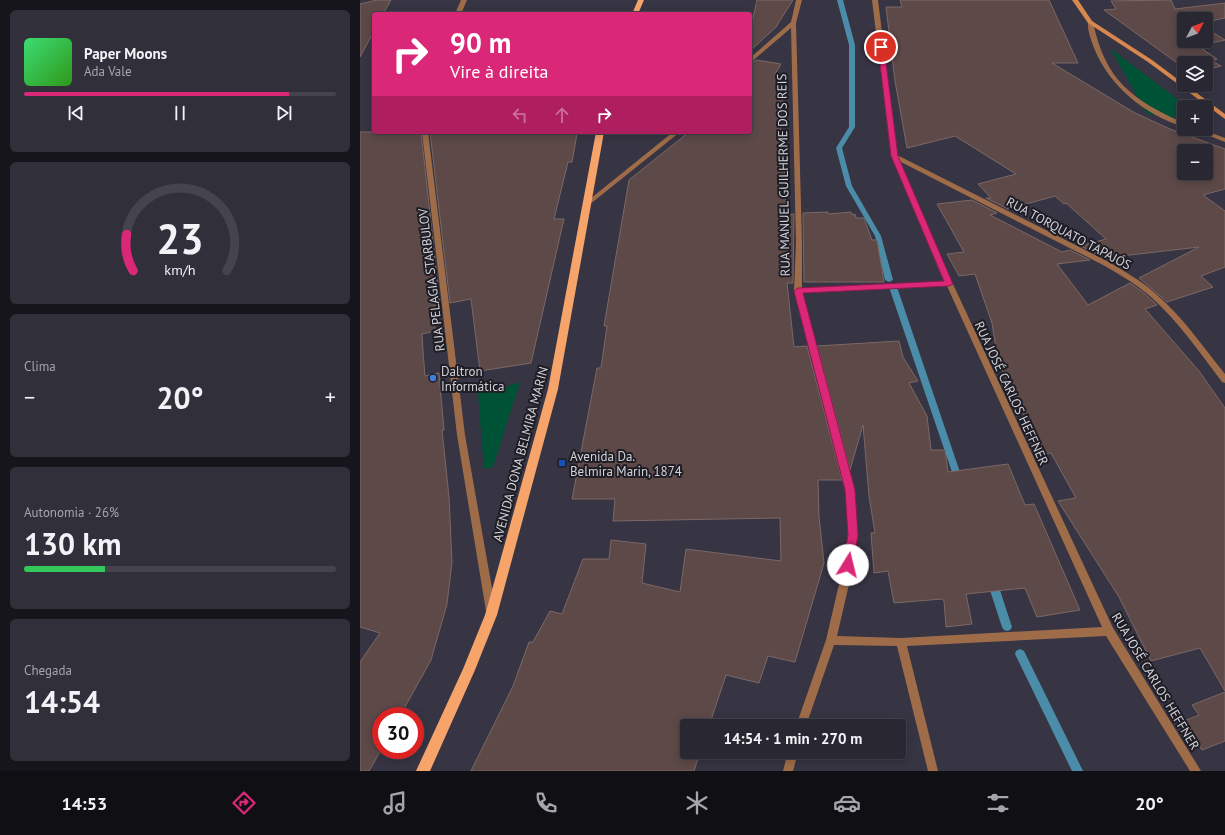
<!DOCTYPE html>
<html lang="pt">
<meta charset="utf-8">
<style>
body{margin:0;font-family:"PT Sans",sans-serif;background:#312f3a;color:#f1f3f6;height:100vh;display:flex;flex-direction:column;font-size:15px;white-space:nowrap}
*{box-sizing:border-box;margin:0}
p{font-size:13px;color:#a5a5ac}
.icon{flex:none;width:22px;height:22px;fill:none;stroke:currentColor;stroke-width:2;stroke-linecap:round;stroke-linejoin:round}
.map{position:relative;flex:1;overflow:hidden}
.details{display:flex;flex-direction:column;gap:10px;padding:10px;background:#17151c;width:360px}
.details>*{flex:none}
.hud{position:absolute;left:12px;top:12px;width:380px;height:122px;border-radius:4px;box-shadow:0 2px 10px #0003,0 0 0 1px #45444d;background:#db2777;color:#fff;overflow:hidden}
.needle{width:26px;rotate:49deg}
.tools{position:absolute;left:817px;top:12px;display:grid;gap:8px}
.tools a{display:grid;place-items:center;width:36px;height:36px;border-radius:4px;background:#292732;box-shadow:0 2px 10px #0003,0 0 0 1px #45444d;font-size:20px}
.speed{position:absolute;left:12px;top:707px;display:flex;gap:8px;font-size:20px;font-weight:700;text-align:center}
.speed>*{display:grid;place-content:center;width:52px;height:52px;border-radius:50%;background:#292732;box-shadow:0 2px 10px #0003,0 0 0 1px #45444d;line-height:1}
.speed .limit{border:6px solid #d22;background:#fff;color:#111}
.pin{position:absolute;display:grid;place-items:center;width:34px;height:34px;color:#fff;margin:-17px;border:2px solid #fff;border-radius:50%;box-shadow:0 1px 4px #0007}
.me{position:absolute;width:44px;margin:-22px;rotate:9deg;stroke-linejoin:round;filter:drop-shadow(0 0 3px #0008)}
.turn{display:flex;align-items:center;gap:14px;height:84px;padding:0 12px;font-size:18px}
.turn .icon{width:52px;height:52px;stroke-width:2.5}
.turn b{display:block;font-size:28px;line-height:34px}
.lanes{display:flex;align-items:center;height:38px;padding:0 12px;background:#0003;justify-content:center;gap:20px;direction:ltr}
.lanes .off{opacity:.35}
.big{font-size:30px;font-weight:700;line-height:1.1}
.details .tile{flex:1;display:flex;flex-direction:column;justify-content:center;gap:6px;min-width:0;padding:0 14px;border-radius:6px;background:#312f3a}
.details .dial{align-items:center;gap:0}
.dial svg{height:104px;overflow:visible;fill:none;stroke:#45444d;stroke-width:7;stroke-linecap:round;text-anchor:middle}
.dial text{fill:#f1f3f6;stroke:none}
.song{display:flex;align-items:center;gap:12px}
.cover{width:48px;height:48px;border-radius:6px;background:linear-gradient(135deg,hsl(140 70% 55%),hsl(110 70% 35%))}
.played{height:4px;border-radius:2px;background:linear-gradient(90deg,#db2777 85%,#45444d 85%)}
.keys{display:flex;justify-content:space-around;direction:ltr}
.heat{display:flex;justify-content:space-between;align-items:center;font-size:22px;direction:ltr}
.charge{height:6px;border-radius:3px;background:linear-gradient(90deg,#34c759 26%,#45444d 0)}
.trip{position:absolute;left:320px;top:719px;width:226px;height:40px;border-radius:4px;background:#292732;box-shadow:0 2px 10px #0003,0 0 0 1px #45444d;font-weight:700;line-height:40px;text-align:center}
.tabs{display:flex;height:64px;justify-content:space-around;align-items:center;background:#101014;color:#a5a5ac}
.tabs .icon{width:28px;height:28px}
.tabs .on{color:#db2777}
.tabs b{font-size:18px;color:#f1f3f6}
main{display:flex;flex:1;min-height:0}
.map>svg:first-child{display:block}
</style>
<main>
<section class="details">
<div class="tile">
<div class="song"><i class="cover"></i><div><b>Paper Moons</b><p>Ada Vale</p></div></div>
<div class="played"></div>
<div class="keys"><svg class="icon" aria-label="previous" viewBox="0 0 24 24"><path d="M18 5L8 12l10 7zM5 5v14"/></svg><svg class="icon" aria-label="pause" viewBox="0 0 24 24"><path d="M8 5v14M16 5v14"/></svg><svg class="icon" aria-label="next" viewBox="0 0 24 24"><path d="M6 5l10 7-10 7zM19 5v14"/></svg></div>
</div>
<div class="tile dial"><svg viewBox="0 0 100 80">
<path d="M14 69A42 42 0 1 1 86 69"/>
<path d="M14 69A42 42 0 0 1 9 41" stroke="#db2777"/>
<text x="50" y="56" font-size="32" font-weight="700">23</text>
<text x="50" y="72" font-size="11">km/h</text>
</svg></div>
<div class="tile"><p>Clima</p>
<div class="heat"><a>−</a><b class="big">20°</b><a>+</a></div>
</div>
<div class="tile"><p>Autonomia · 26%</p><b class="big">130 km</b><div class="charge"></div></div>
<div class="tile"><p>Chegada</p><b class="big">14:54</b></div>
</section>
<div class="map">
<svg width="865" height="771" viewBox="0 0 865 771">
<rect width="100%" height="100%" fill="#373443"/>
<g fill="#005236">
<polygon points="750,48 828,107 824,107 824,119 787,114"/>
<path d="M117,382c14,13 27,5 43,0l-27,85 -9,2z"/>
</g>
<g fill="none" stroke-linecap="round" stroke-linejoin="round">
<g fill="#4b8da8" fill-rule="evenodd">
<polygon points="477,0 483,0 495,45 495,127 482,148 492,186 521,236 533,280 529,282 525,280 515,236 486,186 476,148 489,127 489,45"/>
<polygon points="531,288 537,288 538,290 603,481 602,483 599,484 596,483 595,481 530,290"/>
<polygon points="632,577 635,578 637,581 652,627 650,630 647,631 644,630 642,627 627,581 629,578"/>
<polygon points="660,649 664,651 723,771 712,771 655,654 656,651"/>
</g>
</g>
<g fill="#5c4948" stroke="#7c6866" fill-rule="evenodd">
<polygon points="17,0 31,0 23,14 14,14 14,31 0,57 0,4"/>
<polygon points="397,0 433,0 416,27 390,51 390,32"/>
<path d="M540,0h149l29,63h-26l83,50 35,16 55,20v40l-22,6 22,16v56l-24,9 12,11 -46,15 -28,-24 60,-31 -95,11 -23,-12 25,-7 -40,-36 -2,1 -9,-8 -47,13 -22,-11h5l-13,-14 38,-10 -61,-38 -48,12 -12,-67 -9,-74h16zM824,151h22v22h-22z"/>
<polygon points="811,0 815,9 865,3 865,18 846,22 846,19 824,19 824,41 846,41 846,28 865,40 838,46 857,59 852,61 861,66 846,70 846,63 824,63 824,68 744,10 756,9 751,1"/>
<polygon points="396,60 421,64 415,74 422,76 423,108 420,108 421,158 424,158 426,214 434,214 433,283 427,283 434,347 447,346 482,480 458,480 459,517 464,563 435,662 408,656 399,683 366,675 349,726 327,726 327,752 340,752 334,771 111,771 153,686 169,642 173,642 190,611 202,614 223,559 249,559 251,540 286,544 282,583 320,592 326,549 421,561 420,518 253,521 255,499 212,499 237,368 241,368 247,326 244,326 269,180 329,132 390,132 390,64"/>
<polygon points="0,132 61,132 80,305 73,306 75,331 62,334 63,351 65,376 79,373 84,430 82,430 89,497 92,562 87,604 71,660 40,716 21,716 21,750 9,771 0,771 0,662 20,633 0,627"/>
<polygon points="70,132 191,132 190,134 217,134 212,162 208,162 194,219 204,219 171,363 120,371 111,299 90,303"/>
<polygon points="612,200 637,213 630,215 702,252 710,250 730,260 697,264 728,305 770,283 784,293 797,305 785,309 839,371 865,408 865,691 840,648 791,661 759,597 698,501 716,498 691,453 682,454 638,361 632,323 615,274 599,276 587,254 604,252 577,204"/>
<polygon points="468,212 468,214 491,212 492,215 495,214 496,218 504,218 512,240 517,240 524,282 444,282 443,213"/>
<polygon points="539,341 543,357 558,381 549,383 567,416 571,450 585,450 588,472 648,464 665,505 674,504 720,610 677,617 665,588 606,594 612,624 586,627 584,601 582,599 534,603 528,571 514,573 511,533 515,533 509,496 503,425 490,470 457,346"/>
<polygon points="865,692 865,741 842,750 824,721 839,715 832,705"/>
</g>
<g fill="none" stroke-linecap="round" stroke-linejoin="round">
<g fill="#9e6c49" fill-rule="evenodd">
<polygon points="101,0 107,0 101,14 95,14"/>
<path d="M436,0h6l-6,23 6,219v46l142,-6 -53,-126 -19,-156h6l19,155 210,106c17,10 35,20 49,33 27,23 47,53 69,80v9l-3,-1c-22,-29 -43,-60 -71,-85 -15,-13 -32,-23 -48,-32l-204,-104 54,123 160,344 88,143h-11l-84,-135 -199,10 31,125h-10l-31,-125 -63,-1 -28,81h-10l30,-86 14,-60 8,-45 -2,-45 -52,-199 2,-49 -5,-214 -41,35v-5l41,-36zM587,286l155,341 -201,11 -64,-2 13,-56 8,-45 -4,-45 -52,-197z"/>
<path d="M728,21l5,1c12,58 39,78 91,101v4c-39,-12 -75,-41 -90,-79 -3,-8 -7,-19 -6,-27z"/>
<polygon points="832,129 841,129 865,138 865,142"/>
<polygon points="62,132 68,132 105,435 136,611 134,614 131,615 128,614 126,611 97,435"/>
<polygon points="313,132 320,132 229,205 225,205 225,203"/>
<polygon points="428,752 438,752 433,771 423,771"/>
</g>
<polygon fill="#d8884e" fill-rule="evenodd" points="712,0 718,0 732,21 792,60 824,84 824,85 826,85 865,114 865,119 788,62 728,23"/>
<g fill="#f7a46b" fill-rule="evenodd">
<polygon points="278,0 284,0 278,14 272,14"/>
<polygon points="236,132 244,132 198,389 137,615 115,670 70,771 56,771 103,669 125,615 188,389"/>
</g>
</g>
<polygon fill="#db2777" stroke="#8e194d" points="521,45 524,47 538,156 593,284 589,286 443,293 495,490 498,535 493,565 492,568 484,568 483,565 488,535 485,490 434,291 438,288 584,281 531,156 518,47"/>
<circle fill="#3f7fe0" stroke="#1e1d24" stroke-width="1.5" cx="73" cy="378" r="4"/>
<rect fill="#1a4fb4" stroke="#1e1d24" stroke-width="1.5" x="198" y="459" width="8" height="8" rx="2"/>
<g text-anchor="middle" stroke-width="4" stroke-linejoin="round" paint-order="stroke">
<g font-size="13" fill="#d2d1da" stroke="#1e1d24">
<text transform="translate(423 175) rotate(-91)" y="5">RUA MANUEL GUILHERME DOS REIS</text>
<text transform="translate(709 233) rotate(28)" y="5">RUA TORQUATO TAPAJÓS</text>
<text transform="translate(71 280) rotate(-97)" y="5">RUA PELAGIA STARBULOV</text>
<text transform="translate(652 393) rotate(65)" y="5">RUA JOSÉ CARLOS HEFFNER</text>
<text transform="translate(160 454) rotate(-75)" y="5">AVENIDA DONA BELMIRA MARIN</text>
<text transform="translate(796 681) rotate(59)" y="5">RUA JOSÉ CARLOS HEFFNER</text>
</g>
<g font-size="13" fill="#d2d1da" stroke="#1e1d24" text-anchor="start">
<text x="81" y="376">Daltron<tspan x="81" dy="15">Informática</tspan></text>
<text x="210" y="461">Avenida Da.<tspan x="210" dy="15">Belmira Marin, 1874</tspan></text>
</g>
</g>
</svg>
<div class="tools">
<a><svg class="needle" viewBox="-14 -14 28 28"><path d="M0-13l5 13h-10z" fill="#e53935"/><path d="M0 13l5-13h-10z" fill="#a5a5ac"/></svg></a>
<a><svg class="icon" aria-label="layers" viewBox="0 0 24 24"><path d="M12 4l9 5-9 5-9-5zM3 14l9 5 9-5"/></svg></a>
<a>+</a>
<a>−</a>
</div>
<div class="speed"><div class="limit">30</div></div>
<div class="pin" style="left:521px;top:47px;background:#d93025"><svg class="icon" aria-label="arrive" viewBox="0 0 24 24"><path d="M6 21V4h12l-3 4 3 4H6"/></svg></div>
<svg class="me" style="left:488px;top:565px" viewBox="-20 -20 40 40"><circle r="19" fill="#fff"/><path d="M0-13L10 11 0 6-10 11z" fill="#db2777"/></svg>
<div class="trip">14:54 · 1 min · 270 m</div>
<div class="hud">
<div class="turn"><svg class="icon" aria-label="right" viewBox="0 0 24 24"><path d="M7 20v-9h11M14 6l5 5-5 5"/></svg><div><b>90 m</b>Vire à direita</div></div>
<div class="lanes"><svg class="icon off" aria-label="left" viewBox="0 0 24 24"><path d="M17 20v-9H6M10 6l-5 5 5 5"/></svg><svg class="icon off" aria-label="ahead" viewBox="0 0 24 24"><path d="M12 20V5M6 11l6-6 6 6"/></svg><svg class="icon" aria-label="right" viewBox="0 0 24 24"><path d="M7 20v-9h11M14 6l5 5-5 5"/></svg></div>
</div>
</div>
</main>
<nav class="tabs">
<b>14:53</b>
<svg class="icon on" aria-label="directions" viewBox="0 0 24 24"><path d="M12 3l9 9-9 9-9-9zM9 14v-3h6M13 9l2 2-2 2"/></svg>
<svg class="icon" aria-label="music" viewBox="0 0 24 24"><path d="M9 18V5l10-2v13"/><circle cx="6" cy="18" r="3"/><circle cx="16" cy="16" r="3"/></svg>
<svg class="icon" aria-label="phone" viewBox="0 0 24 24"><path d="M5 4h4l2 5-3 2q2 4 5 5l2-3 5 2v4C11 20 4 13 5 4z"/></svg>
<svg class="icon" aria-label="climate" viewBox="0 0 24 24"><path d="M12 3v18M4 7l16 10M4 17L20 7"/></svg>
<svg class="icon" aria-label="car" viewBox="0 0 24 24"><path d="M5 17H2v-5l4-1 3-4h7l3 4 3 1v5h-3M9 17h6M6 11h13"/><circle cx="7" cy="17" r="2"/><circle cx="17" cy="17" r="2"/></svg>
<svg class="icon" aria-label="filters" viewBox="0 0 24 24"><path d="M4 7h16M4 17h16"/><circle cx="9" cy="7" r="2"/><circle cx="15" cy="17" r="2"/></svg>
<b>20°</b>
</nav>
